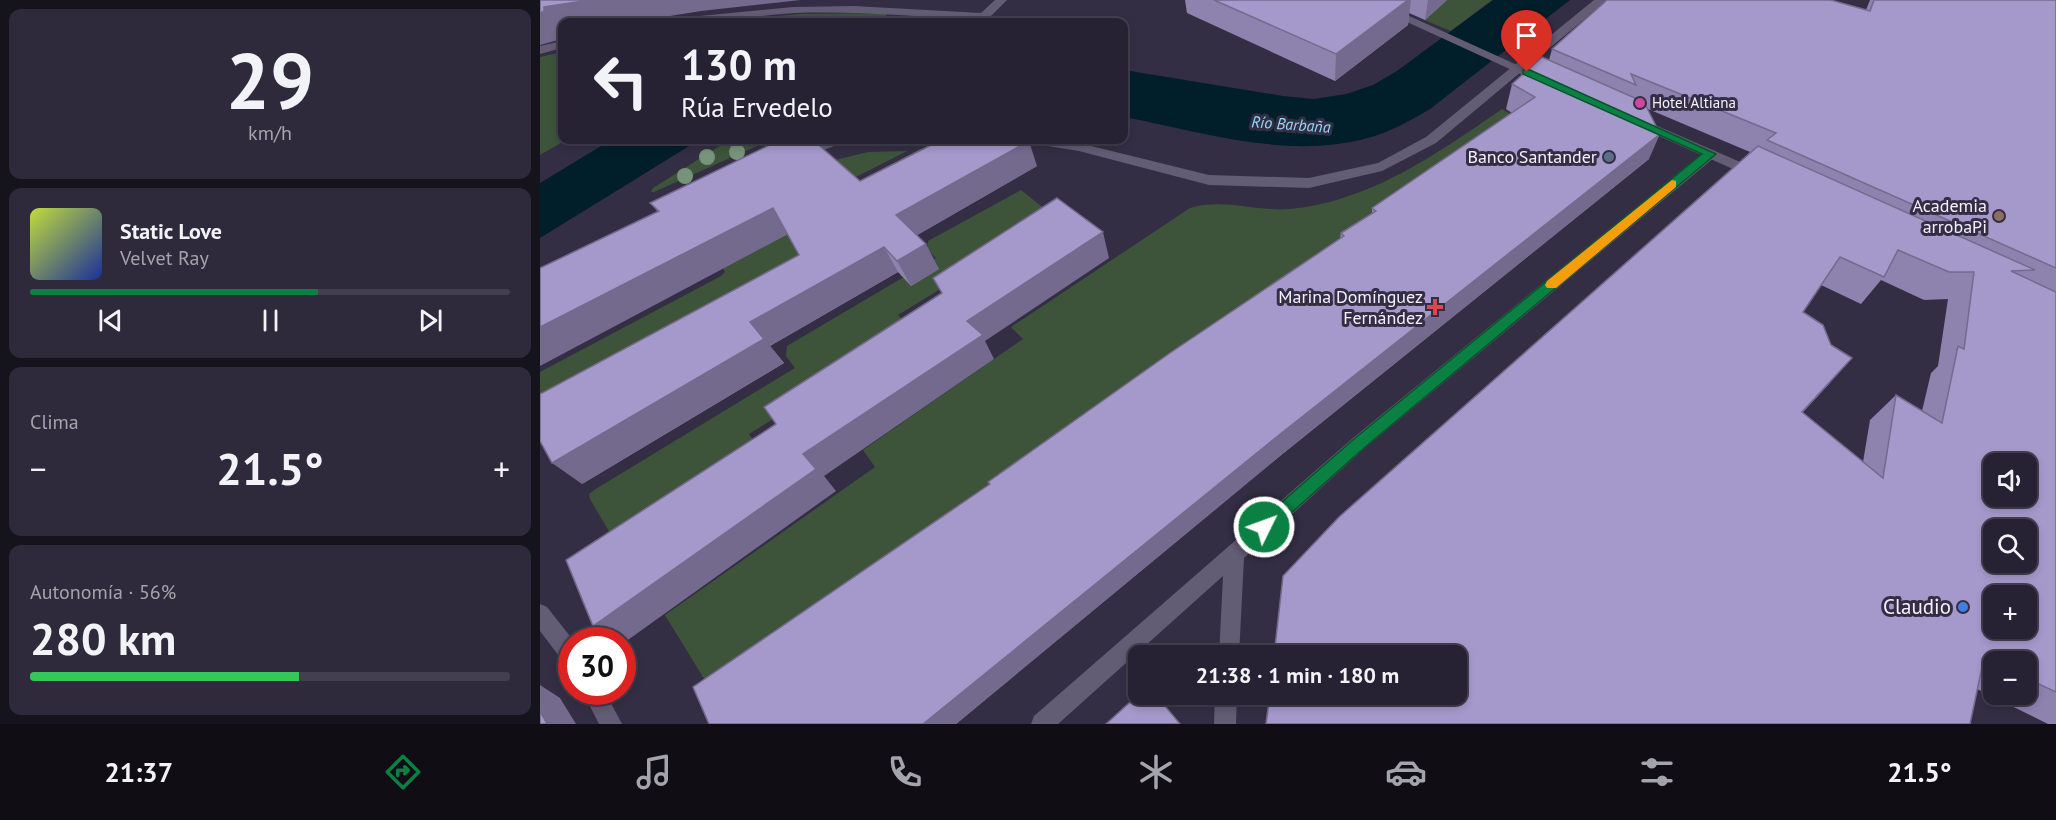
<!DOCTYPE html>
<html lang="es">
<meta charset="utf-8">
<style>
body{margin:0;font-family:"PT Sans",sans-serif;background:#2f2a3b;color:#f1f3f6;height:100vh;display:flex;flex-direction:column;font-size:22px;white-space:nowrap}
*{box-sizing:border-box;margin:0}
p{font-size:20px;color:#a4a4ac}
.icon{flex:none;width:33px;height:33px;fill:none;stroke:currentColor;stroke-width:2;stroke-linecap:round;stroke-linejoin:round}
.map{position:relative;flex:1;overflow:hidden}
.details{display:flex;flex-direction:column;gap:9px;padding:9px;background:#15131c;width:540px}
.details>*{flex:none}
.guide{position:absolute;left:18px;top:18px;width:570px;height:126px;border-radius:12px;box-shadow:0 3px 9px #0003,0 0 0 2px #433f4e;background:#272233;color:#f1f3f6;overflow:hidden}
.controls{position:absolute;left:1443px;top:453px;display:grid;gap:12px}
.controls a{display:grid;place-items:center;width:54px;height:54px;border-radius:12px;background:#272233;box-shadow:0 3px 9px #0003,0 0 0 2px #433f4e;font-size:30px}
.speed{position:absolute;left:18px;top:627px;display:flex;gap:12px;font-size:30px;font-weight:700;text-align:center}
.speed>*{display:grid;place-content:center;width:78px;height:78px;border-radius:50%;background:#272233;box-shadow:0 3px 9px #0003,0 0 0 2px #433f4e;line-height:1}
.speed .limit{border:9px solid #d22;background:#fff;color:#111}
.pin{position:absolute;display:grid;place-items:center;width:51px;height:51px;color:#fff;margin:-62px -26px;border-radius:50% 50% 50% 0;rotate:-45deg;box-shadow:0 0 6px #0007}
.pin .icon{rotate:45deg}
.me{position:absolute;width:66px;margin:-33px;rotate:48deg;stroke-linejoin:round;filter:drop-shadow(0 0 4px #0008)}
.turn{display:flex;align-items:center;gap:21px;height:126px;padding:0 24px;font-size:27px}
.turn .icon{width:78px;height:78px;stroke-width:2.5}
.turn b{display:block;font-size:42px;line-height:51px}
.big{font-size:45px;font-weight:600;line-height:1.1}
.details .card{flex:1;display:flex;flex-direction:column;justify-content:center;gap:9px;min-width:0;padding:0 21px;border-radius:12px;background:#2f2a3b}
.details .dial{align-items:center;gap:0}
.dial b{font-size:78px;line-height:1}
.song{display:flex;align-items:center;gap:18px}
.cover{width:72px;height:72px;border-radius:9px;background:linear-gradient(135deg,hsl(70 70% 55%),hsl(230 70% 35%))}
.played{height:6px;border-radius:3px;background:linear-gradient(90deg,#0b8043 60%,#433f4e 60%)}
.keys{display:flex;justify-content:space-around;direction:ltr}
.heat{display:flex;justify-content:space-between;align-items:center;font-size:33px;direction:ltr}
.charge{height:9px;border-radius:4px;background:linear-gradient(90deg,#34c759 56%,#433f4e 0)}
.trip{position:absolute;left:588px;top:645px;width:339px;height:60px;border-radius:12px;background:#272233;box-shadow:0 3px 9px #0003,0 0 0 2px #433f4e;font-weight:600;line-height:60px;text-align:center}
.dock{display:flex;height:96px;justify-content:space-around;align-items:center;background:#100e14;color:#a4a4ac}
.dock .icon{width:42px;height:42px}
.dock .current{color:#0b8043}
.dock b{font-size:27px;color:#f1f3f6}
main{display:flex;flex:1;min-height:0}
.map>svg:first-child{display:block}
</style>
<main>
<section class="details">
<div class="card dial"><b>29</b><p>km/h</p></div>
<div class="card">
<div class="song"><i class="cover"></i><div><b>Static Love</b><p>Velvet Ray</p></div></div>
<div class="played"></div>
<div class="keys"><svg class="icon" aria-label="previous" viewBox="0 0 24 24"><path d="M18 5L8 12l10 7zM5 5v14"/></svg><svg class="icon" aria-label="pause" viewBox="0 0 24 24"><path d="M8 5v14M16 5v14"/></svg><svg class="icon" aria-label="next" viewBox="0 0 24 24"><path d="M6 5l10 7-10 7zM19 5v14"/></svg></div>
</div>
<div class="card"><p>Clima</p>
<div class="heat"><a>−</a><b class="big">21.5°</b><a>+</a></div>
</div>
<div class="card"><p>Autonomía · 56%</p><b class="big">280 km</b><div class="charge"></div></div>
</section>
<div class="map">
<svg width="1516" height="724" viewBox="0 0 1516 724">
<rect width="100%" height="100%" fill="#342e44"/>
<g fill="#3d543b">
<polygon points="907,0 952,0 911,31 884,20"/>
<polygon points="348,13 344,18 317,22 173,22 259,14"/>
<polygon points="22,52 22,140 26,140 0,155 0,57"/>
<path d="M962,109l22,13 -807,578 -52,-85 210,-148 -12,-17 160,-111 -12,-12 179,-119c33,-10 67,4 100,1 79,-7 148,-56 212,-100z"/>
<polygon points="189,140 230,140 114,192 111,192 113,188"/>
<polygon points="380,149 398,166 280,245 0,412 0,372 181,276 185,272 179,262 184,255"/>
<polygon points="367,151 312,179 291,161 328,152"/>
<polygon points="481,190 516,218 358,315 370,328 366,336 209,434 218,446 70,533 50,499 49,494 54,490 255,368 246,356 247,346 396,258 387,249 388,241"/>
</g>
<g fill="#001f2b">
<path d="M953,0h77l-140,109c-20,12 -40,23 -62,29 -80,22 -166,-6 -244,-21v-47l159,26 31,3 32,-5 27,-9 24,-14z"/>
<polygon points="71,140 159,140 0,238 0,183"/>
</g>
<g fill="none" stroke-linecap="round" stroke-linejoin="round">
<g fill="#625c74" fill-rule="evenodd">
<path d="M455,0h12l-19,19 -4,1c-63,-3 -125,-9 -188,-7 -44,2 -89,14 -133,9l6,-3 124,-12 61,-1 127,7z"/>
<polygon points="1054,0 1067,0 896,143 842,171 769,188 669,185 539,151 495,144 488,140 518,140 539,143 669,175 769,178 838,163 886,137"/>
<polygon points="22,41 22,48 0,54 0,46"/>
<polygon points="286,140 304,140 302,143 265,157 255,157 253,154 255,151"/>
<polygon points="1170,150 1175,151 1177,154 1175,157 825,448 704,558 699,656 679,656 683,576 518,724 491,724 494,716 813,438 1165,151"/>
<polygon points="0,604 7,607 33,640 32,667 25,664 0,631"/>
<polygon points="43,692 65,692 82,724 59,724"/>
<polygon points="675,694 697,694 696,724 674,724"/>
</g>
<g fill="#625c74" fill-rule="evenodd">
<polygon points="819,0 834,0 1010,80 1004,84 1000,83"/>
<polygon points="1099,118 1221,171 1223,174 1216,179 1211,177 1094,125 1093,122 1094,119"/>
</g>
</g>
<g fill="#77937a">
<circle cx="197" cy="152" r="8"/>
<circle cx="167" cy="157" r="8"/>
<circle cx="145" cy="176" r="8"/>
</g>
<g fill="#8e83af" fill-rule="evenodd">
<polygon points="645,0 907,0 885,20 869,13 868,25 795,81 647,13"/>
<path d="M1330,0h186v724h-8l-71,-35 -711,35 484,-572 -102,-43 1,50 -369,297 -324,268h-247l281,-240 350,-246 1,-5 31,-19v-6l140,-95 -6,-4 6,-25 37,-24 3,-11 314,-39zM1341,280l43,20 24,-1 -10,67 -7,7 -9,38 -26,-16 -26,25 -7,42 -61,-49 27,-29 -26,-72 18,-27 40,19zM1454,662h32v32h-32z"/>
<polygon points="497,166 377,235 399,269 371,286 358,272 230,346 244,363 42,484 259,255 248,234 118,212 110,203 320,181"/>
</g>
<g fill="#746a8e">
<polygon points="50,0 261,0 161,11 93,22 22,22 22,39 0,45 0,13 4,7"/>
<polygon points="868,0 871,0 868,25 795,81 796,54"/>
<polygon points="888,0 907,0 885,20"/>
<polygon points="1120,134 1109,159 740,456 416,724 383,724 739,435"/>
<polygon points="489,141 497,166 369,240 356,215"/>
<polygon points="233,208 250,233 0,366 0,327"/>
<polygon points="563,232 569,258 445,341 454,359 284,476 296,491 85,642 53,626 427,321"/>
<polygon points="386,244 399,269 371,286 357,261"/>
<polygon points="344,247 358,272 230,346 244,363 42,484 12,463 210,322"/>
<polygon points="1312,358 1289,384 1240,437 1262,412"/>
<polygon points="0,685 20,698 36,724 7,724 0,711"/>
</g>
<g fill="#a598cb" stroke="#746a8e" stroke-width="1.5" fill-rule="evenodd">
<polygon points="0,0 50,0 4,7 4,11 0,13"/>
<polygon points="674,0 868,0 796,54"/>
<polygon points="1067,0 1291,0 1330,11 1334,0 1516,0 1516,268 1227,140 1236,133 1091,74 1096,85 1012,49"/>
<polygon points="1002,57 1104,102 1120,134 739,435 383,724 169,724 153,687 450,484 448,482 630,353 804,236 801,233 836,211 832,208 995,97 972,84"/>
<polygon points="240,140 273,140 320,181 401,140 487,140 489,141 356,215 386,244 357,261 344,247 210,322 224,339 12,463 0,441 0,394 259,255 233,208 0,327 0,268 119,211 110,203"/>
<path d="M1218,146l277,124 -24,1 45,21v400l-30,-14v-16h-32v1l-10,-5 -14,66h-704l4,-30h186v-38h-182l9,-80 56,-59zM1358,250l51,22h25l-10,77 -6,-3 -16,77 -46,-28 -13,83 -81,-66 50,-54 -21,-13 -8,-20 -20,-13 37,-55 44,20zM1454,464h32v32h-32zM1454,530h32v32h-32zM1454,596h32v32h-32z"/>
<polygon points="517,198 563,232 427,321 443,335 263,454 276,469 53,626 26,560 236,424 224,407 402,293 393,278"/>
<polygon points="599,694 615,694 640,724 566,724"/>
<polygon points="0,711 7,724 0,724"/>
</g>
<polygon fill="#0b8043" stroke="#07532c" stroke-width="1.5" points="983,70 990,70 1176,154 824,448 730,532 724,534 719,532 717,527 719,522 814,439 1162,154 983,74"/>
<polygon fill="#f59e0b" points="1132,180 1136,181 1136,187 1016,288 1007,288 1005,285 1007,281"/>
<circle fill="#d1479c" stroke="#342e44" stroke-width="2" cx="1100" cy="103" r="6"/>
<circle fill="#5c6f8a" stroke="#342e44" stroke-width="2" cx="1069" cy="157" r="6"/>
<circle fill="#8d6e63" stroke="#342e44" stroke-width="2" cx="1459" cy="216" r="6"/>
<path fill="#e0444e" stroke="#342e44" stroke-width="2" d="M892 298h6v6h6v6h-6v6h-6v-6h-6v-6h6z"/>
<circle fill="#3f7fe0" stroke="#342e44" stroke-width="2" cx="1423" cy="607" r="6"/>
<g text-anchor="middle" stroke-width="6" stroke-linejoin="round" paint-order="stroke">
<g font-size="15" fill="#f3f0ff" stroke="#342e44" text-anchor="start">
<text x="1112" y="108">Hotel Altiana</text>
</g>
<g font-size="16" font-style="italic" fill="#92d9f8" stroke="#342e44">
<text transform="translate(751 124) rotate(4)" y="6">Río Barbaña</text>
</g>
<g font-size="18" fill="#f3f0ff" stroke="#342e44" text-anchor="end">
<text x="1057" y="163">Banco Santander</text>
<text x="1447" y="212">Academia<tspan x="1447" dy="21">arrobaPi</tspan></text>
<text x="883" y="303">Marina Domínguez<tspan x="883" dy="21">Fernández</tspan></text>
</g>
<g font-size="21" fill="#f3f0ff" stroke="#342e44" text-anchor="end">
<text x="1411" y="614">Claudio</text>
</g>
</g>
</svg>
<div class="controls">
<a><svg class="icon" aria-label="sound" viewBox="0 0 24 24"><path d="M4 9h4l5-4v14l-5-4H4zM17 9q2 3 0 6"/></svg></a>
<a><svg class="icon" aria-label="search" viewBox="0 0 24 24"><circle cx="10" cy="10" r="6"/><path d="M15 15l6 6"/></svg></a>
<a>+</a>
<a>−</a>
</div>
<div class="speed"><div class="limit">30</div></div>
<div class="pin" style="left:987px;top:72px;background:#d93025"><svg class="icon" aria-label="arrive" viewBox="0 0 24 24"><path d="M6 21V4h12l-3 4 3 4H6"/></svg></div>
<svg class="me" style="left:724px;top:527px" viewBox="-20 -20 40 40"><circle r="17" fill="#0b8043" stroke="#fff" stroke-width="3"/><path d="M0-11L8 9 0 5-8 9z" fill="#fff"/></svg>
<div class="trip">21:38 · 1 min · 180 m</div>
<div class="guide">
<div class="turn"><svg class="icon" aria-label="left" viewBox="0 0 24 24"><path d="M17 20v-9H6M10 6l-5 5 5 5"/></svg><div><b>130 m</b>Rúa Ervedelo</div></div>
</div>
</div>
</main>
<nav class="dock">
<b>21:37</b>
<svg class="icon current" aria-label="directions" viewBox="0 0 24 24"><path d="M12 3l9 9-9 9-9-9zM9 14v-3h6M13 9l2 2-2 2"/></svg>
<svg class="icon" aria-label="music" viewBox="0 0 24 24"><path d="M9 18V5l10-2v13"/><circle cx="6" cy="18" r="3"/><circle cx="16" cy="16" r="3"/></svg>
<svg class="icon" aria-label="phone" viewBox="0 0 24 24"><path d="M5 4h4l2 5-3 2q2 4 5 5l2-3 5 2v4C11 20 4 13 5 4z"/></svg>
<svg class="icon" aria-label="climate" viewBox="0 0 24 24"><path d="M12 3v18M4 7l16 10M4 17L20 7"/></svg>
<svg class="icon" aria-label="car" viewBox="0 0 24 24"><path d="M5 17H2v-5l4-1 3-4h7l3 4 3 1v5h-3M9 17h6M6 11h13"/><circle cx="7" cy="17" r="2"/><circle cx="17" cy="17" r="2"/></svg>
<svg class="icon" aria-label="filters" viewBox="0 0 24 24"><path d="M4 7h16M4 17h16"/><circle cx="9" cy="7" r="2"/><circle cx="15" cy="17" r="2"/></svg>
<b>21.5°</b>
</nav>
